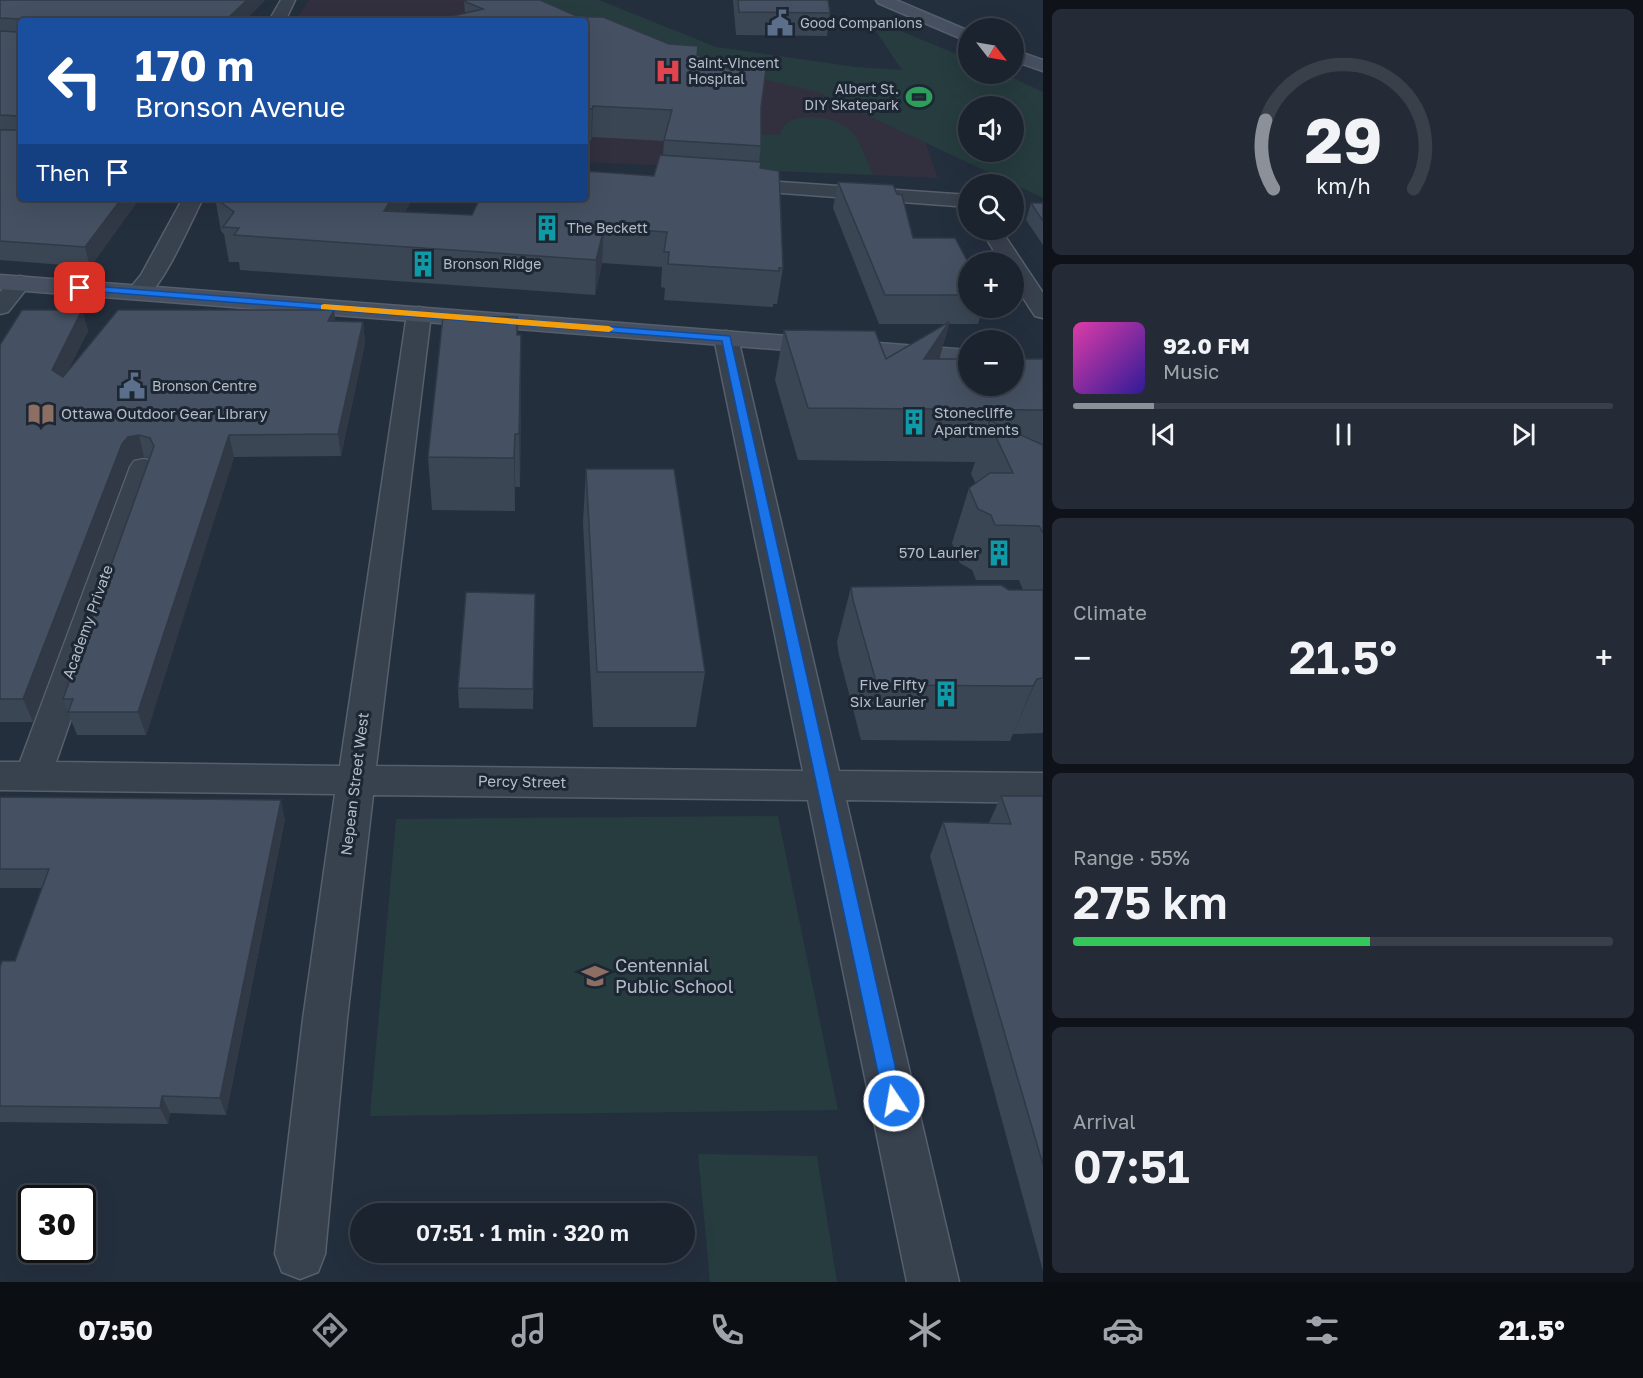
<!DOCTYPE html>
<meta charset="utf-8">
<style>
body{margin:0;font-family:"Golos Text",sans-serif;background:#242b36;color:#f1f3f6;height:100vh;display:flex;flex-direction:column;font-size:22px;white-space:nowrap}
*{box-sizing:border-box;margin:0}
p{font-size:20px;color:#a0a4aa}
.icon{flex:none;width:33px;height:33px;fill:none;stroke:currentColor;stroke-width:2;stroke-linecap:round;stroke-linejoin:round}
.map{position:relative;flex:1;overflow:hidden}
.side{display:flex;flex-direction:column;gap:9px;padding:9px;background:#0f1319;width:600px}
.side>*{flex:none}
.guide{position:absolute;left:18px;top:18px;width:570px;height:183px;border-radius:6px;box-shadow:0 6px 24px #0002,0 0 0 2px #39404a;background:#1a4fa0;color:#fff;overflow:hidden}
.needle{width:39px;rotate:121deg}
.buttons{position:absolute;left:958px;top:18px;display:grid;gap:12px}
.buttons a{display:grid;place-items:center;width:66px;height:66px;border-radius:50%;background:#1b232e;box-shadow:0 6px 24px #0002,0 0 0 2px #39404a;font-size:30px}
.speed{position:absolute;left:18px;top:1185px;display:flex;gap:12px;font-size:30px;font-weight:700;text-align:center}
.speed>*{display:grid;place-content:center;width:78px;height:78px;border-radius:50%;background:#1b232e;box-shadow:0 6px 24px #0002,0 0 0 2px #39404a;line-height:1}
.speed .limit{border:3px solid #111;border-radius:9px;background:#fff;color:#111}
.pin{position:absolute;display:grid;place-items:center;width:51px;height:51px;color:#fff;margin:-26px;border-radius:12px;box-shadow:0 3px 9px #0006}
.me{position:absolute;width:66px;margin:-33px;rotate:348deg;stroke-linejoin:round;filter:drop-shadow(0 0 4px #0008)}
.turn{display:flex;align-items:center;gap:21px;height:126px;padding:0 18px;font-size:27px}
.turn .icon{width:78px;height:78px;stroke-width:2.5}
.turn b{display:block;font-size:42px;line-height:51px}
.then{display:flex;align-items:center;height:57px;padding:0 18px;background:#0003;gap:12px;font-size:22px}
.big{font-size:45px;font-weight:600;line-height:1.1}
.side .tile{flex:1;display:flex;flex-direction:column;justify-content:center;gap:9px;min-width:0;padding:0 21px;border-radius:9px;background:#242b36}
.side .dial{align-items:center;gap:0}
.dial svg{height:156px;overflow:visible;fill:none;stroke:#39404a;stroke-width:7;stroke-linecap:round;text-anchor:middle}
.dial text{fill:#f1f3f6;stroke:none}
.song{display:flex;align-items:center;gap:18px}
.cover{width:72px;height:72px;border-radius:9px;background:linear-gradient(135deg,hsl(320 70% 55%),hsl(250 70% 35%))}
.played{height:6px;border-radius:3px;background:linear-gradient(90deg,#8c9099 15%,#39404a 15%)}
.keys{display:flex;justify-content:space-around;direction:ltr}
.heat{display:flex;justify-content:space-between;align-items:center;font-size:33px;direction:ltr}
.charge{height:9px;border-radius:4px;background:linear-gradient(90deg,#34c759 55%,#39404a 0)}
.trip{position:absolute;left:350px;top:1203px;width:345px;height:60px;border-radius:30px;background:#1b232e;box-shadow:0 6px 24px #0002,0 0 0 2px #39404a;font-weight:600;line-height:60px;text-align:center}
.menu{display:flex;height:96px;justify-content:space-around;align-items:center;background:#0b0e12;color:#a0a4aa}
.menu .icon{width:42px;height:42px}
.menu .current{color:#8c9099}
.menu b{font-size:27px;color:#f1f3f6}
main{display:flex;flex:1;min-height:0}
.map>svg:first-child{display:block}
</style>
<main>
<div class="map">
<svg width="1043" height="1282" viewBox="0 0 1043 1282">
<rect width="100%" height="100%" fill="#242f3e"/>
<g fill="#32303f">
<polygon points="309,0 522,0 575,21 295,21"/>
<polygon points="585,24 917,119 938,178 585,162"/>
</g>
<g fill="#263c3f" fill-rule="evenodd">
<path d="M520,0h79l117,47 140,20 46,3 -25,-37 -5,-13 9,3 88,36v15h36l38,18v106l-225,-106 -229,-53 -4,-18zM969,106h45v46h-45z"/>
<path d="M815,117c43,5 42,23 58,58l-123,-5 8,-36 22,1c5,-18 19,-17 35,-18z"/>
<polygon points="778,816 838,1110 370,1116 396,819"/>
<polygon points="698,1154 817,1156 837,1282 710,1282"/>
</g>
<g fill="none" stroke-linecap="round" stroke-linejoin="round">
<g stroke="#565f6c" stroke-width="3">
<g id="street">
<polygon points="281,0 295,0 285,21 269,21"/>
<polygon points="737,179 969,195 969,207 730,189 727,185 730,181"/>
<path d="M183,198h20c-12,24 -37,82 -55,97 -5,5 -11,3 -17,2l-4,-5 14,-17z"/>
<polygon points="981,230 1001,230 1043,293 1043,318 1035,316 1014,284 1014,262 1001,262"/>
<polygon points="20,276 28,278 31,283 8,312 0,314 0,292 12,278"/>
<polygon points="419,307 427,309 431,314 376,766 803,771 714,338 717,333 726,331 735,333 738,338 839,771 1043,773 1043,803 846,800 959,1282 907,1282 808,800 373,795 347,1019 325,1254 318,1272 300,1279 282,1272 275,1254 303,1019 335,794 0,790 0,762 20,762 130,467 134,461 144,459 154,461 158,467 56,762 340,766 407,314 411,309"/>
</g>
</g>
<g stroke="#565f6c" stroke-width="3">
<g id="secondary">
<polygon points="876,0 896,0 969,31 969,42 878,3"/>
<polygon points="1014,50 1043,60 1043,71 1014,61"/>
<polygon points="0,275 969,350 969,364 0,289"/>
</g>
</g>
<use href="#street" fill="#38414e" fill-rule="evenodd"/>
<use href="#secondary" fill="#465061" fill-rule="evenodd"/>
</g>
<g fill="#3b4654">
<polygon points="0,0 265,0 244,21 21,21 140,198 90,267 0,260"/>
<polygon points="733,0 828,0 830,13 827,36 736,35"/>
<polygon points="464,1 579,17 697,55 761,107 761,146 759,162 783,268 777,304 773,304 773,307 664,300 665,288 661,287 662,267 602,263 595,295 240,270 239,262 229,262 224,234 221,231 215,198 413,198 405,212 472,215 654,176 663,155 664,141 592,137 591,140 585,140 585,21 465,13"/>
<polygon points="838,182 913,238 969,264 969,308 983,308 978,324 949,324 939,359 1043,359 1043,733 1013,734 1010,741 861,740 839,655 837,642 851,587 1023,590 1019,580 976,580 972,570 960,563 952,543 969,488 976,484 971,474 975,462 798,460 775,380 784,330 886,359 946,324 879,324 833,208"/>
<polygon points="1031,203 1043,203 1043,245 1026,220"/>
<polygon points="82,310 88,331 69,368 334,310 335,321 363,322 365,343 341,456 234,457 146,735 77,735 63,699 150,458 144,457 134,459 128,466 33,722 0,722 0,345"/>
<polygon points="518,335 521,386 520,487 515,487 515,511 432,510 428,457"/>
<polygon points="586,469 705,672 696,727 593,727 583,522"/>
<polygon points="535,594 533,709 459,708 458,688"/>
<polygon points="1001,796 1043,796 1043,1271 930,856 943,822 989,823"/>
<polygon points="0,797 285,819 226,1115 170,1113 168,1124 0,1122 0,967 15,961 42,888 0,888"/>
</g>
<g fill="#303945">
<polygon points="247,0 265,0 244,21 225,21"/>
<polygon points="593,106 592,137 591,140 592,109"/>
<polygon points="122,198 140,198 90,267 85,247"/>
<polygon points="392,198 413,198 387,245 384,211"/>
<polygon points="604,228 602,263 595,295 596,260"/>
<polygon points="82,310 88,331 58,391 52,370"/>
<polygon points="334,310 336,331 328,321"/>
<polygon points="363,322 365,343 341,456 338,434"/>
<polygon points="949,322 936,372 910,410 924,359"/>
<polygon points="521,335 521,386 520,487 519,434"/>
<polygon points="515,434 515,511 514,458"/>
<polygon points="139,435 144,457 134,459 128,466 33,722 23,699 122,444 128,437"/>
<polygon points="229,435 234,457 146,735 138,712"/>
<polygon points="1037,679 1013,734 1010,741 1033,686"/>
<polygon points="281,800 285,819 226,1115 220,1098"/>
<polygon points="162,1096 170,1113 168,1124 160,1108"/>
</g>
<g fill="#455162" stroke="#303945" stroke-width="1.5">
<polygon points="0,0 247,0 225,21 21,21 21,198 122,198 85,247 0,241 0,130 17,130 18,116 0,115 0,31 18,32 18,19 0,18"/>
<polygon points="467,0 540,0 579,17 603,17 669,44 698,46 697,55 729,69 766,69 761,107 761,146 664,140 672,110 593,106 592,109 585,108 585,21 431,21 483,9 464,1"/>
<polygon points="738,0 828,0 830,13 739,12"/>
<polygon points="660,155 761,162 760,168 779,171 783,268 779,268 779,271 668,264 669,252 664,252 667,232 604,228 596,260 234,235 239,228 223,227 234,212 215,198 392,198 384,211 472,215 480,198 585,198 585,171 654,176"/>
<polygon points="838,182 893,185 897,194 902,195 913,238 955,238 969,264 969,295 885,295"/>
<polygon points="1031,203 1043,203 1043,221"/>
<polygon points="22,310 82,310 52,370 63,377 118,310 334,310 328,321 363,322 338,434 229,435 138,712 68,712 73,699 63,699 154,446 150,438 139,435 128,437 122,444 23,699 0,699 0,345"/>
<polygon points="443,316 517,317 517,335 521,335 519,434 515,434 514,458 428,457"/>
<polygon points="949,322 924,359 969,359 969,386 1014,386 1014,359 1043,359 1043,410 808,408 784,330 875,331 886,359"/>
<polygon points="988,420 1043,445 1043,533 1039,526 995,525 991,515 978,509 969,488 990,473 1013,473"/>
<polygon points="586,469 674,469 705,672 597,672"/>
<polygon points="1001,585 1009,590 1043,590 1043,678 1037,679 1033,686 877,685 853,600 851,587"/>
<polygon points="466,592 535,594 533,689 458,688"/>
<polygon points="1001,796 1043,796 1043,1165 943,822 1011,824"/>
<polygon points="0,797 281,800 220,1098 162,1096 160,1108 0,1106 0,967 2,961 15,961 49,869 0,869"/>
</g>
<polygon fill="#1a73e8" stroke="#114b97" stroke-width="1.5" points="80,285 730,336 903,1101 900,1108 894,1110 887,1108 884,1101 722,341 77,290 76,288"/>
<polygon fill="#f59e0b" points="324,304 609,326 614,329 609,332 321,309 321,305"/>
<defs>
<g id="civic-bare" transform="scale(2.07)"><path d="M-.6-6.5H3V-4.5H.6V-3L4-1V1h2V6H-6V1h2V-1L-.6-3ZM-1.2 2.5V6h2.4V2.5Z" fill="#5c6f8a" stroke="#1d2633" stroke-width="2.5" paint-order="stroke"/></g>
<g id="hospital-bare" transform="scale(2.07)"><path d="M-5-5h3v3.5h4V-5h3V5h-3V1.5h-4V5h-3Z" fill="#e0444e" stroke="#1d2633" stroke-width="2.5" paint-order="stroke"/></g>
<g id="stadium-bare" transform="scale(2.07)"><path d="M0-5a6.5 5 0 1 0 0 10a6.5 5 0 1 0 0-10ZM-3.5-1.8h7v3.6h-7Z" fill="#2e9e5b" stroke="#1d2633" stroke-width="2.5" paint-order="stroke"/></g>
<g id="building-bare" transform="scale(2.07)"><path d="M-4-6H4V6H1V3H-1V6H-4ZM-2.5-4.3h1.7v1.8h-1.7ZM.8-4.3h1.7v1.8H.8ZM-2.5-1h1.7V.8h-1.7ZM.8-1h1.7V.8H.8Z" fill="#0f9aa8" stroke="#1d2633" stroke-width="2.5" paint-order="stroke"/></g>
<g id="library-bare" transform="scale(2.07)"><path d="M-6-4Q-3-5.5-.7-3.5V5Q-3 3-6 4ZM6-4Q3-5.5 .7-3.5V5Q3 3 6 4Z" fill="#8d6e63" stroke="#1d2633" stroke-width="2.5" paint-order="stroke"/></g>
<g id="school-bare" transform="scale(2.07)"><path d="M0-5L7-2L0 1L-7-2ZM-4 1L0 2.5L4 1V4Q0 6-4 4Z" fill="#8d6e63" stroke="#1d2633" stroke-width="2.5" paint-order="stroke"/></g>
</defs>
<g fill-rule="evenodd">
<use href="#civic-bare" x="780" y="23"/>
<use href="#hospital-bare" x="668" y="71"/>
<use href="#stadium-bare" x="919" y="97"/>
<use href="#building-bare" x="547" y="228"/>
<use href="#building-bare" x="423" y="264"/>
<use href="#civic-bare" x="132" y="386"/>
<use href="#library-bare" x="41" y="414"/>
<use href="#building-bare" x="914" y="422"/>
<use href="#building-bare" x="999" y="553"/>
<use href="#building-bare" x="946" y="694"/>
<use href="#school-bare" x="595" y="976"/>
</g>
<g text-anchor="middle" stroke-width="6" stroke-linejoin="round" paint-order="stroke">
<g font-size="14" fill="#b4bcc9" stroke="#1d2633" text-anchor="start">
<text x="800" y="28">Good Companions</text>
<text x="688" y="68">Saint-Vincent<tspan x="688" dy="16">Hospital</tspan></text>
<text x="899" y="94" text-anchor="end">Albert St.<tspan x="899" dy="16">DIY Skatepark</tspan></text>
<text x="567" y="233">The Beckett</text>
<text x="443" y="269">Bronson Ridge</text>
<text x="152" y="391">Bronson Centre</text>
</g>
<g font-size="15" fill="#b4bcc9" stroke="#1d2633" text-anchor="start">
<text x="934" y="418">Stonecliffe<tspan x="934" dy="17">Apartments</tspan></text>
<text x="61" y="419">Ottawa Outdoor Gear Library</text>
<text x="979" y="558" text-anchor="end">570 Laurier</text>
<text x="926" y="690" text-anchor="end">Five Fifty<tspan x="926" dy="17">Six Laurier</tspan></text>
</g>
<g font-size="15" fill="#b4bcc9" stroke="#1d2633">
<text transform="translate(88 622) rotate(-70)" y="5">Academy Private</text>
<text transform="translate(522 782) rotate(1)" y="5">Percy Street</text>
<text transform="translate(355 784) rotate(-83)" y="5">Nepean Street West</text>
</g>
<g font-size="18" fill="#b4bcc9" stroke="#1d2633" text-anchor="start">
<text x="615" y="972">Centennial<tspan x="615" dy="21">Public School</tspan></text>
</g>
</g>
</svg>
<div class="buttons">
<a><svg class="needle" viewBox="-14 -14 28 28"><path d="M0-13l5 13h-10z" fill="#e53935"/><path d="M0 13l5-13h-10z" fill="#a0a4aa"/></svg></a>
<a><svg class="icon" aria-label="sound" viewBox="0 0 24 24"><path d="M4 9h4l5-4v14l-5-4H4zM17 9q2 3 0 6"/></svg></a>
<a><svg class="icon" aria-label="search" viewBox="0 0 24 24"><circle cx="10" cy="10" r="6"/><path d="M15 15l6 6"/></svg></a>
<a>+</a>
<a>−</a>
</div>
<div class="speed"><div class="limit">30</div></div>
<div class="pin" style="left:80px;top:288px;background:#d93025"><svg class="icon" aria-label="arrive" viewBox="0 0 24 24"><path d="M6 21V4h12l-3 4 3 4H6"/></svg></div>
<svg class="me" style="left:894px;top:1101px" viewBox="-20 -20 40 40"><circle r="17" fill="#1a73e8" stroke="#fff" stroke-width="3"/><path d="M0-11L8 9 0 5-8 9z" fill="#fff"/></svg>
<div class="trip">07:51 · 1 min · 320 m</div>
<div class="guide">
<div class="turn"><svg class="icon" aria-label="left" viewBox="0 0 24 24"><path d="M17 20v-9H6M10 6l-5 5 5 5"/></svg><div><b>170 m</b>Bronson Avenue</div></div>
<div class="then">Then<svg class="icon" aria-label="arrive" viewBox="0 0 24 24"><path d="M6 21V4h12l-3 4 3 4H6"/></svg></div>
</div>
</div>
<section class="side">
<div class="tile dial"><svg viewBox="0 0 100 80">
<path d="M14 69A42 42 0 1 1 86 69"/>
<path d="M14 69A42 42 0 0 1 10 34" stroke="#8c9099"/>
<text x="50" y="56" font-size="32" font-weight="700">29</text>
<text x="50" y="72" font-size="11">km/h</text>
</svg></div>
<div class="tile">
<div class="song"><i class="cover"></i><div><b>92.0 FM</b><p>Music</p></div></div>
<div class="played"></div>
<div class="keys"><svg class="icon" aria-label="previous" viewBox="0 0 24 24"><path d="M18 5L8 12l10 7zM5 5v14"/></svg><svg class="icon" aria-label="pause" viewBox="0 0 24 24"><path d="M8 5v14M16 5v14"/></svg><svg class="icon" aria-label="next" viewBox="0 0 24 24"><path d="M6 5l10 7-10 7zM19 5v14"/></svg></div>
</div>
<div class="tile"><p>Climate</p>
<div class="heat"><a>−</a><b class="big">21.5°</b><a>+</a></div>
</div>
<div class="tile"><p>Range · 55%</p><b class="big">275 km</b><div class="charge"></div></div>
<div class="tile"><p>Arrival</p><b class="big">07:51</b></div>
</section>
</main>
<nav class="menu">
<b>07:50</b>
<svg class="icon current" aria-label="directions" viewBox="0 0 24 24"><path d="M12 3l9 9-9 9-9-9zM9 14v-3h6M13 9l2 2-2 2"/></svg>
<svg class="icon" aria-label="music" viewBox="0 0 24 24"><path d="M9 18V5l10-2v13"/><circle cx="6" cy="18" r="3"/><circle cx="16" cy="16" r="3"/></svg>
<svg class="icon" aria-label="phone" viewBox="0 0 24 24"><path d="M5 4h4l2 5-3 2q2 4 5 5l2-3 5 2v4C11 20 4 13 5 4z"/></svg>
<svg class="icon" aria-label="climate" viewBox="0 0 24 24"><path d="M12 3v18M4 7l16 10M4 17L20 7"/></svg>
<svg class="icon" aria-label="car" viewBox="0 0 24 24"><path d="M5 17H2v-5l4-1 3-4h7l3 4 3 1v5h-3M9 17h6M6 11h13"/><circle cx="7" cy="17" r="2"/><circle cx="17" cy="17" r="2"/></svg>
<svg class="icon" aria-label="filters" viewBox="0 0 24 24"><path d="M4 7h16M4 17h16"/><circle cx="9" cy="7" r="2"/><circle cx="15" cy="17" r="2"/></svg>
<b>21.5°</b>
</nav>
